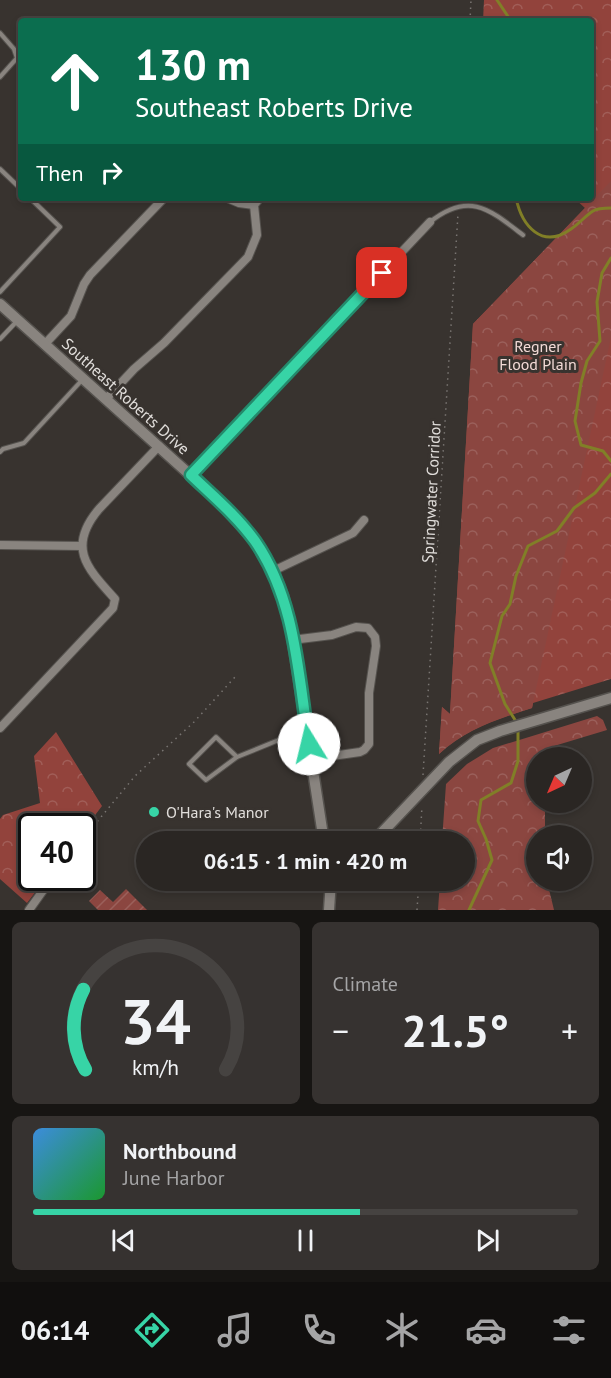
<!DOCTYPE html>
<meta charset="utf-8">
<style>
body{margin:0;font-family:"PT Sans",sans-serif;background:#363230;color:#f1f3f6;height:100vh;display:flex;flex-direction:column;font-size:22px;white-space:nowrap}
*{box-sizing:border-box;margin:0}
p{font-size:20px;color:#a5a5a6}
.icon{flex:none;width:33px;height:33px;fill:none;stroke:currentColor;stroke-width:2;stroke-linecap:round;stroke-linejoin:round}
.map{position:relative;height:910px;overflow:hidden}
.side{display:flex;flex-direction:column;gap:12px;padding:12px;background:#171513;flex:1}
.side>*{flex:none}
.hud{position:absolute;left:18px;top:18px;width:576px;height:183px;border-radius:6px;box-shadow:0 3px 9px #0003,0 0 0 2px #464341;background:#0b6e4f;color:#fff;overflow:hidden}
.needle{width:39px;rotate:224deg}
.buttons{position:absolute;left:526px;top:747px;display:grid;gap:12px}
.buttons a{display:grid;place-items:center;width:66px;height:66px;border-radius:50%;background:#2a2623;box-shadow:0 3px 9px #0003,0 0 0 2px #464341;font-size:30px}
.speed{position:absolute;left:18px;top:813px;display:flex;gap:12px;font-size:30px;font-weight:700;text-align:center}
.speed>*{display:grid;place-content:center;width:78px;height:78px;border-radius:50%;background:#2a2623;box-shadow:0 3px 9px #0003,0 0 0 2px #464341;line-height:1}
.speed .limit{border:3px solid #111;border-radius:9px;background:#fff;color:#111}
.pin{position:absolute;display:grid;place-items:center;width:51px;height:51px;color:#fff;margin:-26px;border-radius:12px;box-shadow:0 3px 9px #0006}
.me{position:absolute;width:66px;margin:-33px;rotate:351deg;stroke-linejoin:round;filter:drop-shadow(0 0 4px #0008)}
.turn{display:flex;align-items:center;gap:21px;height:126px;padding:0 18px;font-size:27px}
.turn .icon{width:78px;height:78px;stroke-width:2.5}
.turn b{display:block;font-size:42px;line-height:51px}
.then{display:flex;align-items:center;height:57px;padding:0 18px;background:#0003;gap:12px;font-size:22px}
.big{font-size:45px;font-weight:600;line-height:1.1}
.side .tile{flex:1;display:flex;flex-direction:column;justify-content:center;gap:9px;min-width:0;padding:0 21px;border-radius:9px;background:#363230}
.side .dial{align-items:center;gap:0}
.dial svg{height:156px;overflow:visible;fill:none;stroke:#464341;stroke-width:7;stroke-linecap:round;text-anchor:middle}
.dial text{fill:#f1f3f6;stroke:none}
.song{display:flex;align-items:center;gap:18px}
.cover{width:72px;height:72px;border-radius:9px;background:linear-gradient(135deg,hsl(210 70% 55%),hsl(130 70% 35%))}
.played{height:6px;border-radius:3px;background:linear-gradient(90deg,#37d4a6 60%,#464341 60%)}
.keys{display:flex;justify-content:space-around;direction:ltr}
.heat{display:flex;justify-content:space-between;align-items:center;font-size:33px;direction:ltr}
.side .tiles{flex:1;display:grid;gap:12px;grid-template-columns:1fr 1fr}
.tile:last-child{grid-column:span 2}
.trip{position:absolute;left:136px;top:831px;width:339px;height:60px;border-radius:30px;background:#2a2623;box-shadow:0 3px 9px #0003,0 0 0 2px #464341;font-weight:600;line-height:60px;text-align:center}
.tabs{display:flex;height:96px;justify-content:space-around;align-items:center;background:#110f0e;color:#a5a5a6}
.tabs .icon{width:42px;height:42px}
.tabs .current{color:#37d4a6}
.tabs b{font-size:27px;color:#f1f3f6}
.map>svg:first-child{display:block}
</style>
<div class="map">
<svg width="611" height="910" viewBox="0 0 611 910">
<defs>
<pattern id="forest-crowns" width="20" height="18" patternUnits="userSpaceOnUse" patternTransform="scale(1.5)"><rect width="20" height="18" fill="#92433c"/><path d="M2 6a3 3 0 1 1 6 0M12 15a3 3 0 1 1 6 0" fill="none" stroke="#a15e58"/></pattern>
<pattern id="park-crowns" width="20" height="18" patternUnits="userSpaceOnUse" patternTransform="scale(1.5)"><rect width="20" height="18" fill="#8b4640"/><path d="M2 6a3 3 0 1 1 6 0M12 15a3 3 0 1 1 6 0" fill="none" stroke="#9b605b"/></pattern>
<pattern id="garden-furrows" width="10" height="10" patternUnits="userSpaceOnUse" patternTransform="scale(1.5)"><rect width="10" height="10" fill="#8b4640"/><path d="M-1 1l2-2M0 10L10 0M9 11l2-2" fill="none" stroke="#9b605b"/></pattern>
</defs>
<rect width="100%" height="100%" fill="#38332f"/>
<g fill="url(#forest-crowns)">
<path d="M484,0h127v679l-78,24 -1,5c-35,11 -66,21 -93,46l3,-47 8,7 23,-390 112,-116 -11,-10h17v-177h-108z"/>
<polygon points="56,732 102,806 83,831 82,826 32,826 32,878 46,878 27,903 0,879 0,819 3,815 40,803 34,756"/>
</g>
<g fill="url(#park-crowns)">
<path d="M611,181v156l-79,371c-34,11 -66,21 -93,46l3,-47 8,7 23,-390z"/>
<polygon points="597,716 603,720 607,730 544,749 544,757 537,758 537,802 545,803 545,835 537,836 537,880 547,881 554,910 438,910 440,881 465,880 465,842 442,841 446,784 467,764 493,748"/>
</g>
<polygon fill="url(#garden-furrows)" points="126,889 147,910 98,910 89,901 100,890 113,902"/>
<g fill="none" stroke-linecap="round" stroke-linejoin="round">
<g stroke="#817f27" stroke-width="3">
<polyline points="497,0 511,21"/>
<path d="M516,198c6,28 26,52 55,31 8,-5 14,-13 22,-18 5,-3 12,-3 18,-3"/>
<polyline points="611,258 602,273 597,302 600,341 587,361 581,383 575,421 581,445 603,451 611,461"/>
<polyline points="517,723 505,704 490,663 502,616 510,604 516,576 528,546 557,531 574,508 595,493 611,474"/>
<polyline points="469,910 492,860 486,839 478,821 481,800 511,783 518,761 518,729"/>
</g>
<g stroke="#55524e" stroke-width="6">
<g id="service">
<polyline points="0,33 14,49 17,58 0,77"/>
<polyline points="0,169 21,189"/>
<path d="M430,222c39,-31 59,-13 93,13"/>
<polyline points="0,292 60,227 30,198"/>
<polyline points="0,339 18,320"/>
<polyline points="0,452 3,449 24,443 83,379"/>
<polyline points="237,757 216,737 189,764 206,780 237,757 306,729"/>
</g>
</g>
<g stroke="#55524e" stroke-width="10">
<g id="minor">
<polyline points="227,198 239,203 254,205"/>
<polyline points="45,344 71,316 84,284 90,275 164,198"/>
<polyline points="106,399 134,369 164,343 248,257 257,235 254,205 260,198"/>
<polyline points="191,475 430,222"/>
<polyline points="0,545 82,546"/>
<polyline points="273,571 353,533 364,520"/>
<polyline points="292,640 332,635 356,627 368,628 375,637 376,646 369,693 369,744 364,750 360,752 311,759"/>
<path d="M0,728l113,-120 2,-9c-27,-30 -49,-51 -16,-90l60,-63"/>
<polyline points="29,910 52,878"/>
</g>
</g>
<g stroke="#55524e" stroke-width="13">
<g id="tertiary">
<polyline points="0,304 218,500 255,541 273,571 283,596 290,622 324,842"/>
<polyline points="373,842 449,762 477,740 500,731 611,698"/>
<polyline points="329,910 331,880"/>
</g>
</g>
<g stroke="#797572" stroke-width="1.5" stroke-dasharray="1.5 4.5" stroke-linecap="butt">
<polyline points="470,21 471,0"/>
<polyline points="423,775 458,214"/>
<polyline points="82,840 135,776 194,722 235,677"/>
<polyline points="420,842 422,806"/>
<polyline points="417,910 419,880"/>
</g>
<use href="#service" stroke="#89847f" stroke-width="4"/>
<use href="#minor" stroke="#89847f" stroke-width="8"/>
<use href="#tertiary" stroke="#89847f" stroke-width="10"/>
</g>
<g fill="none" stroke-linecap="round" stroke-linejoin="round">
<g stroke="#248a6c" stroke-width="15">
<path id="route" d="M309,744c-11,-69 -13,-144 -54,-203 -18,-25 -42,-45 -64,-66l191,-202"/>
</g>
<use href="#route" stroke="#37d4a6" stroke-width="10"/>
</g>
<circle fill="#37d4a6" stroke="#38332f" stroke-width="2" cx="154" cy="812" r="6"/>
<g text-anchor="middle" stroke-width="6" stroke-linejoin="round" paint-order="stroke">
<g font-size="16" fill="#f2dad6" stroke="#38332f">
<text x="538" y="352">Regner<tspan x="538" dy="18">Flood Plain</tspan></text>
</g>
<g font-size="16" fill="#e1dedb" stroke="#38332f">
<text transform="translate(126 396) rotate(42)" y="6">Southeast Roberts Drive</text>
<text transform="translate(431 492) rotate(-87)" y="6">Springwater Corridor</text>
</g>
<g font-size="16" fill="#e1dedb" stroke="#38332f" text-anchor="start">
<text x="166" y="818">O'Hara's Manor</text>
</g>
</g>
</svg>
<div class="buttons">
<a><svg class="needle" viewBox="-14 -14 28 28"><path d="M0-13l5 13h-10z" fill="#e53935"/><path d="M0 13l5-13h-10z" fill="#a5a5a6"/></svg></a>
<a><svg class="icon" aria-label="sound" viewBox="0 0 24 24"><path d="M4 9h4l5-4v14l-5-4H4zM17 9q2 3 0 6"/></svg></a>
</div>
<div class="speed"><div class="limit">40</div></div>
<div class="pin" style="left:382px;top:273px;background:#d93025"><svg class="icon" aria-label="arrive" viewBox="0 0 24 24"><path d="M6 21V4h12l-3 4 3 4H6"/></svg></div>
<svg class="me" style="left:309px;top:744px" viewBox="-20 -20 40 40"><circle r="19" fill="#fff"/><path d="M0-13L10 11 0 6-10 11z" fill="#37d4a6"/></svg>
<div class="trip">06:15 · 1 min · 420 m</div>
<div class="hud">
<div class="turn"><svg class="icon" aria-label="ahead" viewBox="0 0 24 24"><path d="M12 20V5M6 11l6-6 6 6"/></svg><div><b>130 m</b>Southeast Roberts Drive</div></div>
<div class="then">Then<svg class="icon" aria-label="right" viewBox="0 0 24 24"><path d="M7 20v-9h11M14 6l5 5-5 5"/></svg></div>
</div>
</div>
<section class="side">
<div class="tiles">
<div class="tile dial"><svg viewBox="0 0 100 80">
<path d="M14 69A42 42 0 1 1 86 69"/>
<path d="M14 69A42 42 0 0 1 13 28" stroke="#37d4a6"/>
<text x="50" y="56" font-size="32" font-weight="700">34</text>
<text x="50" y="72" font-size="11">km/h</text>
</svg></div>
<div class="tile"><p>Climate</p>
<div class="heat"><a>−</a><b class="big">21.5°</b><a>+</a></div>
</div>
<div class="tile">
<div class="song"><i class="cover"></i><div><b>Northbound</b><p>June Harbor</p></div></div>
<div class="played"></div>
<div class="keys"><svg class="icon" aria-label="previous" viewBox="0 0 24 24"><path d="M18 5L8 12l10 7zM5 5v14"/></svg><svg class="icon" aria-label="pause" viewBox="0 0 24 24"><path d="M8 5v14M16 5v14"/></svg><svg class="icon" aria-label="next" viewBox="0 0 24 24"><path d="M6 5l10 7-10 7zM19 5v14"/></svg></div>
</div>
</div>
</section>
<nav class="tabs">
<b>06:14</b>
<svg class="icon current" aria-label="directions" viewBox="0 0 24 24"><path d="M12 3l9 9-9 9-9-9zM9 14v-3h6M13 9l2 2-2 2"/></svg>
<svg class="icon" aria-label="music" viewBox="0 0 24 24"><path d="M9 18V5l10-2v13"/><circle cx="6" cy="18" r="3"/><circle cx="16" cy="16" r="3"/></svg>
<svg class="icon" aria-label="phone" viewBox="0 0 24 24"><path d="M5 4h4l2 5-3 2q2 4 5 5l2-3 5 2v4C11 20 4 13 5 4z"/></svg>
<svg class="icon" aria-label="climate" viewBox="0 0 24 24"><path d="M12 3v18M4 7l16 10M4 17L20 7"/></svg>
<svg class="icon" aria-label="car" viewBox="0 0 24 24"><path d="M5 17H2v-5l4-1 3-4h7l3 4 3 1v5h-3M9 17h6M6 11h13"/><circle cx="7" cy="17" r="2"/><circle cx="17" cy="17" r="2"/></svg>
<svg class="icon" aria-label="filters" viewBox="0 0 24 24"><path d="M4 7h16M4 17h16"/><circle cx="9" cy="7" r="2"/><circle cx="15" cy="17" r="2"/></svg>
</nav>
